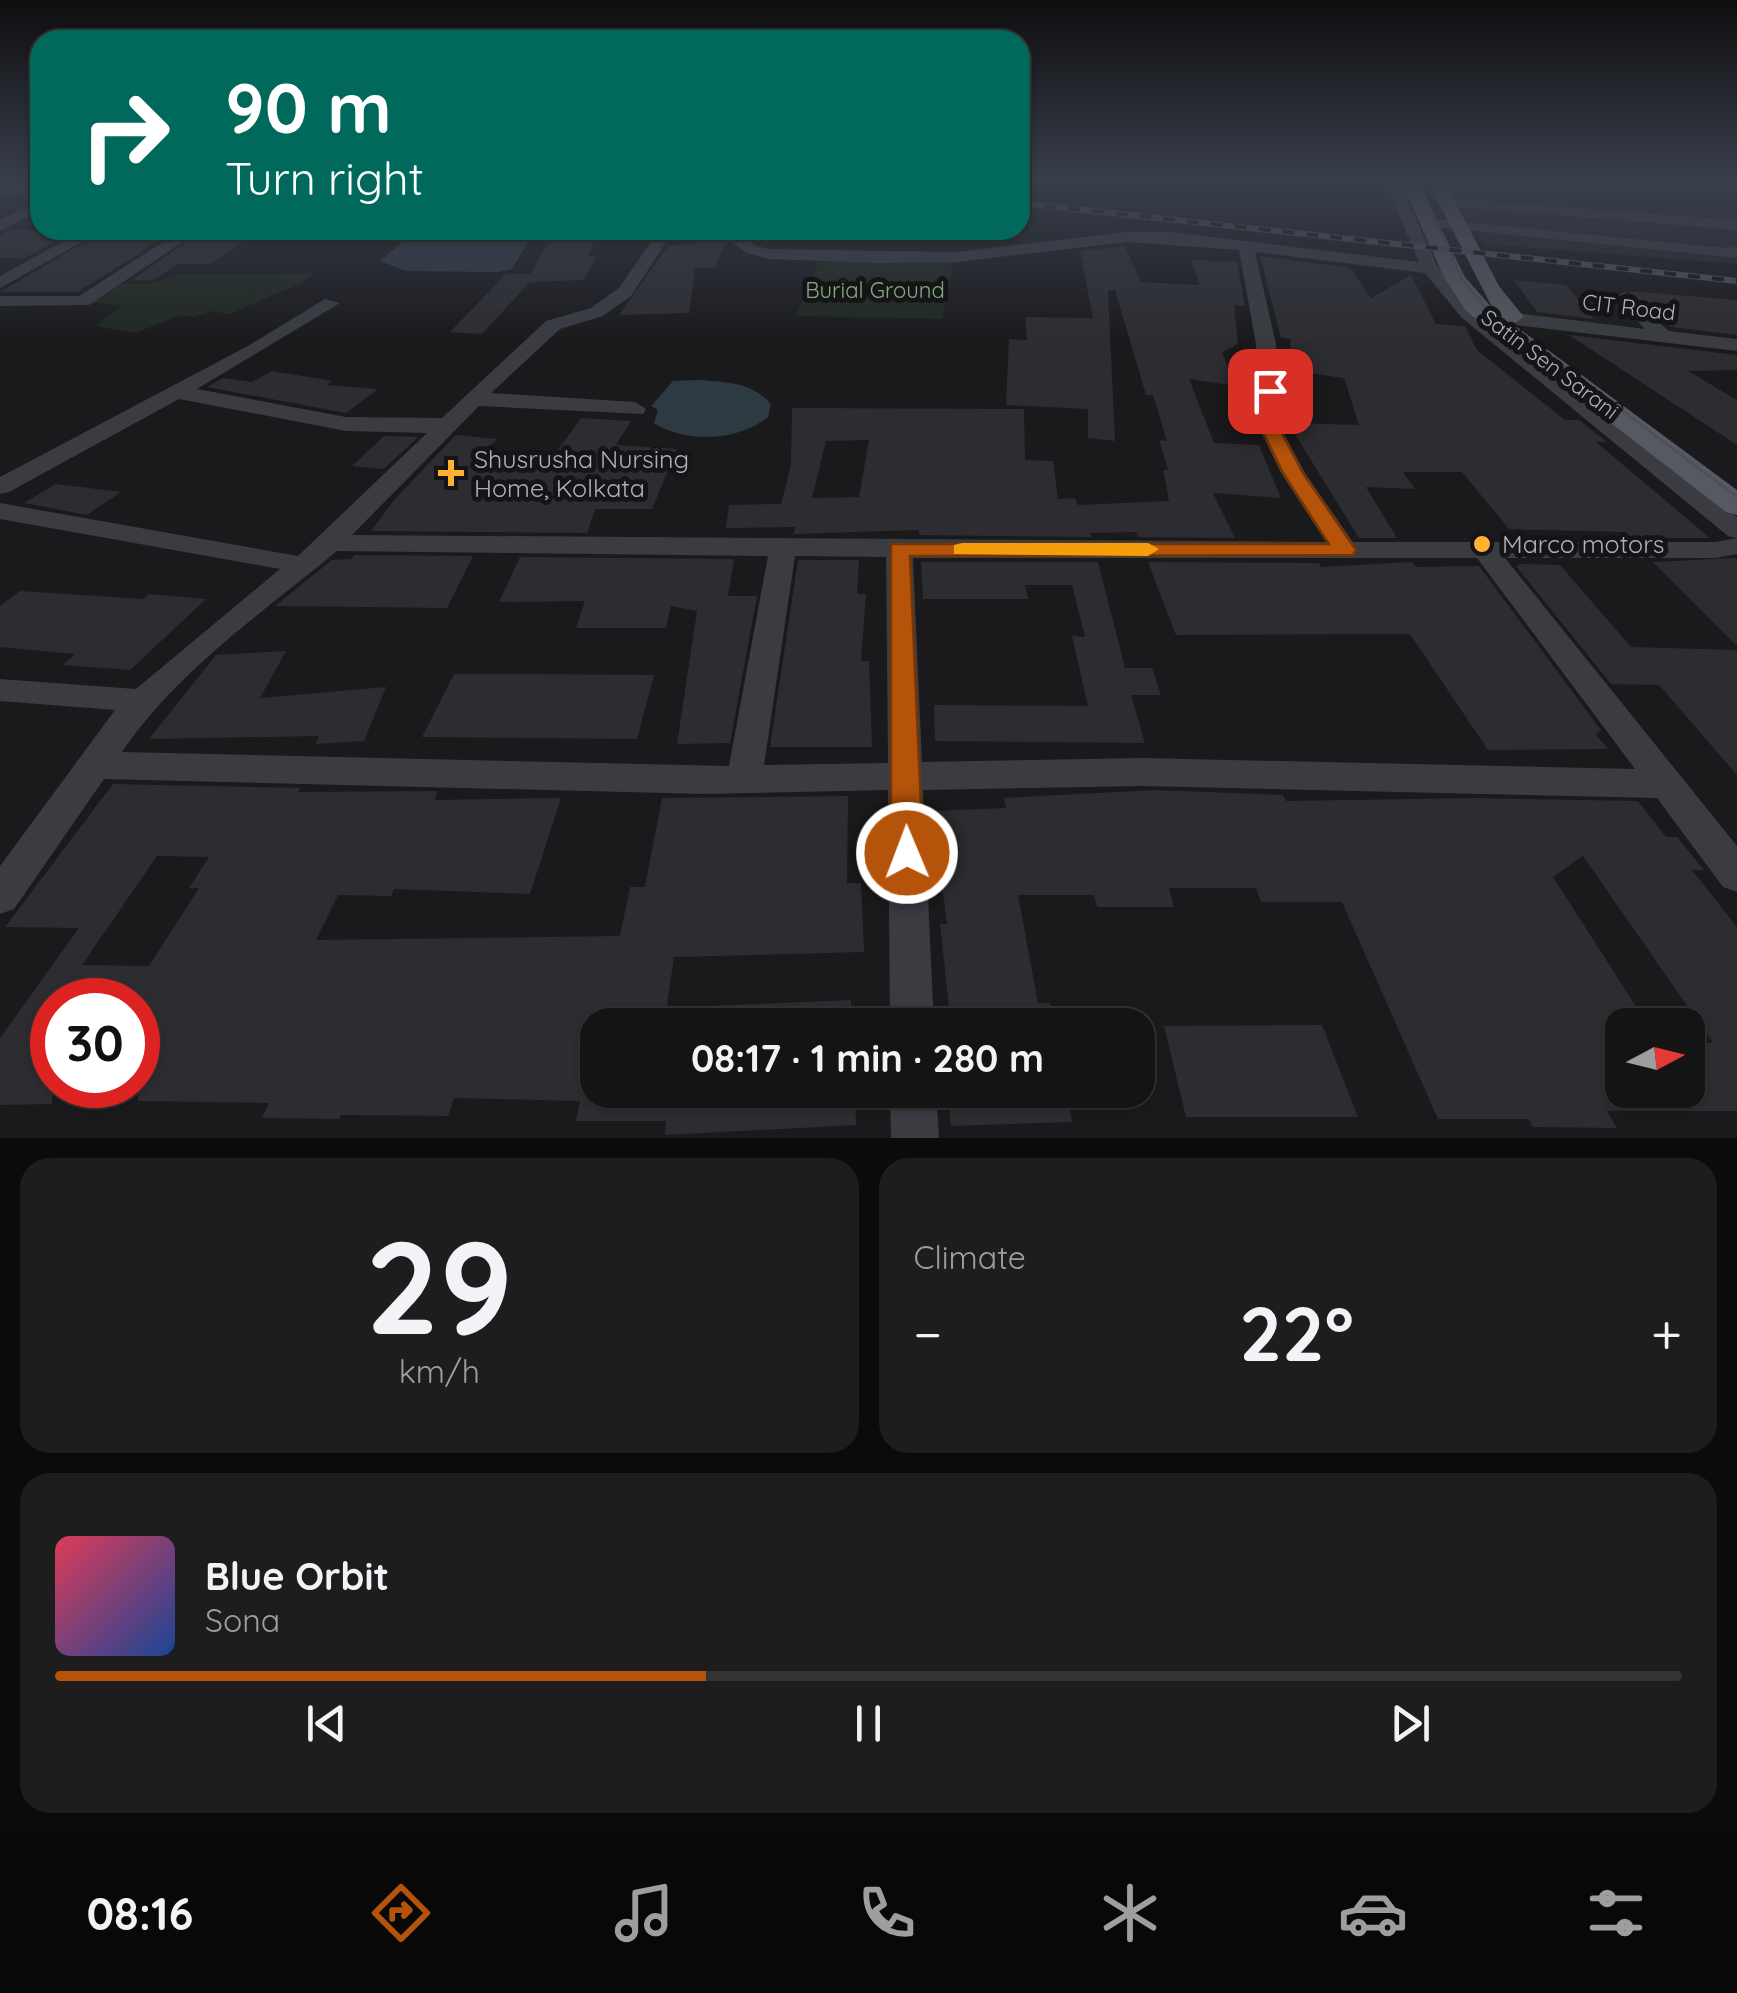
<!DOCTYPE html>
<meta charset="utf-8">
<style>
body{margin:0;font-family:Quicksand,sans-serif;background:#1d1d1e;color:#f1f3f6;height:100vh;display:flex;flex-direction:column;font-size:38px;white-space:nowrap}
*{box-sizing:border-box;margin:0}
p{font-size:32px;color:#9d9ea0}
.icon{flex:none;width:55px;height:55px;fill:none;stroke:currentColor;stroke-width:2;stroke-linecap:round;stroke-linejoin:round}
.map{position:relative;height:1138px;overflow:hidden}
.sheet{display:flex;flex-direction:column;gap:20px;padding:20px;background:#0b0b0c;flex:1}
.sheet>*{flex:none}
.guide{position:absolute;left:30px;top:30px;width:1000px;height:210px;border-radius:30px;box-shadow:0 2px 8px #0004,0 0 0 2px #333334;background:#00695c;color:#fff;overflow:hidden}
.needle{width:65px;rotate:83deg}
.tools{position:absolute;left:1605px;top:1008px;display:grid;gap:20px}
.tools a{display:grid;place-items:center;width:100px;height:100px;border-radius:20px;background:#141415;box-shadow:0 2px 8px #0004,0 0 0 2px #333334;font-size:50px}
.speed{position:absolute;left:30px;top:978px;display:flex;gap:20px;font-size:50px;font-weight:700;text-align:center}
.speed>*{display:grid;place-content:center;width:130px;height:130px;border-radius:50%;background:#141415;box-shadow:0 2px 8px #0004,0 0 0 2px #333334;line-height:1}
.speed .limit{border:15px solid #d22;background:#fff;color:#111}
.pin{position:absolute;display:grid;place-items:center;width:85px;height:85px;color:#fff;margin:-42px;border-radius:20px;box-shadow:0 5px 15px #0006}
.me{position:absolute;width:110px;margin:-55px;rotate:359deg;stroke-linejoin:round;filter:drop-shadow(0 0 8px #0008)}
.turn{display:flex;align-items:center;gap:35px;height:210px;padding:0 30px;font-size:45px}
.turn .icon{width:130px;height:130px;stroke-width:2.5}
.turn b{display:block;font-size:70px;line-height:85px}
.big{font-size:75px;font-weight:700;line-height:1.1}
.sheet .card{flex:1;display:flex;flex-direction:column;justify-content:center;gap:15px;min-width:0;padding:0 35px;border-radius:30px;background:#1d1d1e}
.sheet .dial{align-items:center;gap:0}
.dial b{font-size:130px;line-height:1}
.song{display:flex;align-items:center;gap:30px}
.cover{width:120px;height:120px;border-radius:15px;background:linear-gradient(135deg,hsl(350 70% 55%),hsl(220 70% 35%))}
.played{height:10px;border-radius:5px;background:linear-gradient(90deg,#b45309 40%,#333334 40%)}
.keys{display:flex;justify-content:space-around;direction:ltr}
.heat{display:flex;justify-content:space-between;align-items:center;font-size:55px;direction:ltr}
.sheet .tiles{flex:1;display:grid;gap:20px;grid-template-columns:1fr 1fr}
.card:last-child{grid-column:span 2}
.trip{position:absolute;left:580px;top:1008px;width:575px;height:100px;border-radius:30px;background:#141415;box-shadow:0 2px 8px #0004,0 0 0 2px #333334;font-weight:700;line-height:100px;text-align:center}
.dock{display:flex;height:160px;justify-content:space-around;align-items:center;background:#080808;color:#9d9ea0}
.dock .icon{width:70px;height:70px}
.dock .selected{color:#b45309}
.dock b{font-size:45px;color:#f1f3f6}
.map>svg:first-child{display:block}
</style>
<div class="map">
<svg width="1737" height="1138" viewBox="0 0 1737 1138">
<rect width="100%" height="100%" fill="#1a1a1c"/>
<g fill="#26262a">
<polygon points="1440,184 1737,184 1737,224 1455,202"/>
<polygon points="1458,205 1737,226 1737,264 1484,244"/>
</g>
<g fill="#1f2820">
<polygon points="819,259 954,259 942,319 796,316"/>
<polygon points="313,273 303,282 230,314 213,311 193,317 181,315 135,333 95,326 123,306 89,302 114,284 150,284 176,275"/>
</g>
<g fill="#2e3a42">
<polygon points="423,233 507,234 529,241 512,269 497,272 406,271 380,261 405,240"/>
<path d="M698,380c28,2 54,2 73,24l-3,13c-30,24 -82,27 -114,6l4,-13 -7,-4 22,-25z"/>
</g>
<g fill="#2d2d31" fill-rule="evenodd">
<polygon points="10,230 76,230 25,258 0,258 0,235"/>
<polygon points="106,230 175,230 78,292 0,292"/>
<polygon points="204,230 255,234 210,264 177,264 154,280 132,280"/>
<polygon points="557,230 581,230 574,242 594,242 588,256 597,256 584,280 530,282 482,334 450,332 506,274 530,274"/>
<polygon points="723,239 726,242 715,268 695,268 689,313 619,315 668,246"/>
<path d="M1125,246l16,36 59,3 -9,-25 46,2 8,44 -11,-1 4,39 -16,8 13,34 -46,-7 25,64 45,2 22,53 -68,-5 22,45 -97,-1 -2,-5 -46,1 1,4 -172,-2v-5l-125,4 1,-7 -69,1 3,-23 52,-1 10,-39 1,-57 232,1 1,51 28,1 5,38 17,-1 3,7 91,-4 -6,-31h5l-9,-30 8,1 -14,-46h-7l-31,-105 -7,1 7,150 -27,-3v-29l-82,-4 3,-66 18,1 -2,-23 68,1 -13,-67zM869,440l-10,57 -47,1 14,-57z"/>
<polygon points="1260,256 1350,268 1371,298 1411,275 1436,324 1465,326 1477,350 1565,420 1579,420 1607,442 1596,442 1710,538 1630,538 1623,532 1509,529 1462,472 1403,472 1415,489 1366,487 1397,538 1359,538 1288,423 1359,425 1344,378 1292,371 1290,339 1281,338"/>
<polygon points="1514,280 1566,285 1594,319 1537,312"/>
<polygon points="1628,291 1737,300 1737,335 1671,327"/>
<polygon points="1569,335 1737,355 1737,370 1688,371 1737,400 1737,445"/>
<polygon points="272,371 333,381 326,385 378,389 346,413 207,387 223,378 252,382"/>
<polygon points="581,418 631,421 616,445 677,449 652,509 595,509 587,533 371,531 394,500 456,435 497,439 478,458 547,465"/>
<polygon points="384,436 418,437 384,469 352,466"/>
<polygon points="56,484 121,492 87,515 24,503"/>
<polygon points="355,555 473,556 447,608 275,606 332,560 351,559"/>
<polygon points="520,557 734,559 728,596 757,596 730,743 677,744 697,611 671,606 666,628 576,628 585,601 499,602"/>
<polygon points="1735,558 1737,560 1737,646 1653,562"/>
<polygon points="798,560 859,560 857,594 866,594 861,661 869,661 872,747 770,747"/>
<polygon points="921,562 1098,562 1125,668 1152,668 1161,695 1131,695 1145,743 935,741 934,705 1088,706 1072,636 1085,637 1072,585 1025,585 1028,599 923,599"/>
<polygon points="1148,562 1319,563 1321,567 1412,562 1416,567 1479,566 1601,730 1596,735 1608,749 1488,750 1410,634 1176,635"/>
<polygon points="1521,564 1560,565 1631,647 1737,650 1737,775 1659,685 1611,684 1516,566"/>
<polygon points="20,591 144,599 149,594 206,599 130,670 63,665 75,654 0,647 0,606"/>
<polygon points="286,651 260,698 386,687 364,741 316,744 319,736 149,739 216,655"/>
<polygon points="454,674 529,674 654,675 637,739 422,737"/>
<path d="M113,784l188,4 -3,4 140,-1 -4,9 127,-2 -31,96 -136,-5 -3,7 -53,-1 -22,45 304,-4 10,-49h15l17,-89 186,-2 -1,87h14l3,69 -190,5 -10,68h-66v65h257l1,35 -191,10 1,-14h-90l4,-20 -126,-3 -6,18 -107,-1 -2,4 -77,-1 7,-15 -131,-2v-101h-86v104l-52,1v-67l79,-110 -74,-1zM157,856l52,1 -20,31h10l-50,78 -67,-1z"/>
<path d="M1155,790l128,5 3,6 190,-3 162,3 28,36h11l27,33h-12l45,57v184h-130l10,17 -84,-1 -4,-8h-91l-96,-217h-81l-5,-14h-87l5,19h-77l-3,-12h-76l20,108h12l4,22h-103l-11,-101h7l-15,-113 74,-3 -2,-10zM1583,856l130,187h-25v47h-66v-65h26l-95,-148z"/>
<polygon points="851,1000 852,1025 710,1025 709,1006"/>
<polygon points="1322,1025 1358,1117 1186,1117 1164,1026"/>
<polygon points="947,1090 1066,1090 1072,1122 951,1126"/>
</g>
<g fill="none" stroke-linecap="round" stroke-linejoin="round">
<g fill="#3a3c42" fill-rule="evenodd">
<path d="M1386,184h14l37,81 37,45 263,207v21l-9,-2 -266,-218 -37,-45 -170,-21 21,92 4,82 25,47 48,69h363l21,-4v16l-21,4h-211l232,288v46l-14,-5 -66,-89 -514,-12 -220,4 11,235h-44l-2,-235 -184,4 -600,-15 -90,130 -14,5v-48l115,-156 -115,-9v-22l136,10 144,-120 -280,-50v-16l298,53 129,-123 -81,-2 -167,-32 -170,93 -9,2v-17l246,-130 79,-48 15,4 -143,86 149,28 96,1 104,-97 45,-13 28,-20 37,-53 83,-5 17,16 13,3 188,3 170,-20h43l249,30zM724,235l20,17 24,7 111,4 78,-1 170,-20 112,8 17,94 2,82 23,47 45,69 -974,-7 127,-129 164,8 3,-5 -11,-7 -144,-9 69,-64 43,-13 28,-20 35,-54zM337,551l431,5 -39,210 -607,-14c55,-81 140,-139 215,-201zM795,556l91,1 2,206 -124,2zM913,558h564l158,211 -492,-11 -221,4z"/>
<rect x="0" y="185" width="40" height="8"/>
<polygon points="1452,199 1737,220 1737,230 1447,206"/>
<polygon points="40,201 40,211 0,231 0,220"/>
<polygon points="1432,219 1725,248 1737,245 1737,258 1427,226 1425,223"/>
<polygon points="84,230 103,230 0,288 0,276"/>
<polygon points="182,230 200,230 89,305 0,306 0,296 79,296"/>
<polygon points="1624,292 1669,331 1737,339 1737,351 1515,325 1506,319 1515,313 1645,329 1615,297"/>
<polygon points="890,1090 936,1090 939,1138 891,1138"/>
</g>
<polygon fill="#565961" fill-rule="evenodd" points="1402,184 1419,184 1465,277 1493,309 1429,184 1446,184 1499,286 1524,317 1513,324 1737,490 1737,515 1726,512 1466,311 1444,277"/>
<polyline stroke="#4d5057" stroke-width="2.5" points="1419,184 1462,279 1485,307 1737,497"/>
<g stroke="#4d5057" stroke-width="6">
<polyline id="rail" points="1020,203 1737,281"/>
</g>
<use href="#rail" stroke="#151518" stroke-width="4" stroke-dasharray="12" stroke-linecap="butt"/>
</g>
<linearGradient id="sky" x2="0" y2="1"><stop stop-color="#0e0e0f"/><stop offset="0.53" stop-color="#383e4b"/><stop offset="1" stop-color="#383e4b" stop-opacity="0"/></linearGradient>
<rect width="1737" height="344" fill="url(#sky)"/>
<polygon fill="#b45309" stroke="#753606" stroke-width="2.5" points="1270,386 1279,391 1278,426 1303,473 1356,550 1353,555 910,556 923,853 918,863 907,866 896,863 891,853 891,544 1329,544 1283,473 1260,426 1262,391"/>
<polygon fill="#f59e0b" points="962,543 1148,543 1159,549 1148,556 954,554 954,545"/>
<g fill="#ffb12f" stroke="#151518" stroke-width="4">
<path d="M446 458h10v10h10v10h-10v10h-10v-10h-10v-10h10z"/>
<circle cx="1482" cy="544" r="10"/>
</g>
<g text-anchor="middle" stroke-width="10" stroke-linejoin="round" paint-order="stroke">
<g font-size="22" fill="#80aa81" stroke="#151518">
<text x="875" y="298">Burial Ground</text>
</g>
<g font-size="22" fill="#abb1bd" stroke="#151518">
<text transform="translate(1629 307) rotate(7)" y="8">CIT Road</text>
<text transform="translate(1550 364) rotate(37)" y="8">Satin Sen Sarani</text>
</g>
<g font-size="25" fill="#abb1bd" stroke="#151518" text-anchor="start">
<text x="474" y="468">Shusrusha Nursing<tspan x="474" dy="29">Home, Kolkata</tspan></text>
<text x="1502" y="553">Marco motors</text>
</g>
</g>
</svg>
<div class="tools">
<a><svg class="needle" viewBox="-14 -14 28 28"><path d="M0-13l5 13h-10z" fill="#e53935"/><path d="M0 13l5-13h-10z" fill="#9d9ea0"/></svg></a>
</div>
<div class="speed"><div class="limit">30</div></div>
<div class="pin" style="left:1270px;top:391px;background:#d93025"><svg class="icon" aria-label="arrive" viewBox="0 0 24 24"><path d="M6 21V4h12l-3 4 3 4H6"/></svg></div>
<svg class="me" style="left:907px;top:853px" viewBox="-20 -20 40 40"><circle r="17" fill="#b45309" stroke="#fff" stroke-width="3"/><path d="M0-11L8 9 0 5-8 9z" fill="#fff"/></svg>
<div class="trip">08:17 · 1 min · 280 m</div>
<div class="guide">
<div class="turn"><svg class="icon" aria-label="right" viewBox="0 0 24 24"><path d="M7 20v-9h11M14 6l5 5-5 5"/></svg><div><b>90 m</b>Turn right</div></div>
</div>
</div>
<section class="sheet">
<div class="tiles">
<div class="card dial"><b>29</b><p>km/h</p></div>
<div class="card"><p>Climate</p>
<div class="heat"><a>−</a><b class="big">22°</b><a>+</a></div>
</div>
<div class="card">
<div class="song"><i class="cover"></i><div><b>Blue Orbit</b><p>Sona</p></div></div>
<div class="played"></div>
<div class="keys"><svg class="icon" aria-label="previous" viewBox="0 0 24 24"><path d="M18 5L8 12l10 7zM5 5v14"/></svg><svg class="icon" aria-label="pause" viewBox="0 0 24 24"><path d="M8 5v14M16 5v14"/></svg><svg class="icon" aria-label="next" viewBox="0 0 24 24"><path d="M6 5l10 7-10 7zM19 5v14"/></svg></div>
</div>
</div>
</section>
<nav class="dock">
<b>08:16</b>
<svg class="icon selected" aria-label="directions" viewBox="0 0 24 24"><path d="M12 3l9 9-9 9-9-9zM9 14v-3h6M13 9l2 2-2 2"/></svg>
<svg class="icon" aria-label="music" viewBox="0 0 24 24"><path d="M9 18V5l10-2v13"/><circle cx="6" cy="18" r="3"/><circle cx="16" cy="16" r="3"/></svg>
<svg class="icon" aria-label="phone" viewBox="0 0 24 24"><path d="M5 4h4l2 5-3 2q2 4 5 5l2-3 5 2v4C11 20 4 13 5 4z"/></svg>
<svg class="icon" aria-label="climate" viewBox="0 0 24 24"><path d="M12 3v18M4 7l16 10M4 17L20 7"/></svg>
<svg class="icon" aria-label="car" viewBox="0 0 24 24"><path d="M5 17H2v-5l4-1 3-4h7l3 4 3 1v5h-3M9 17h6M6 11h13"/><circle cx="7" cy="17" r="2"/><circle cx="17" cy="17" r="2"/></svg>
<svg class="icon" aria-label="filters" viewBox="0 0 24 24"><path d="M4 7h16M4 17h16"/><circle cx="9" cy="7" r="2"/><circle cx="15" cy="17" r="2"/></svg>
</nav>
